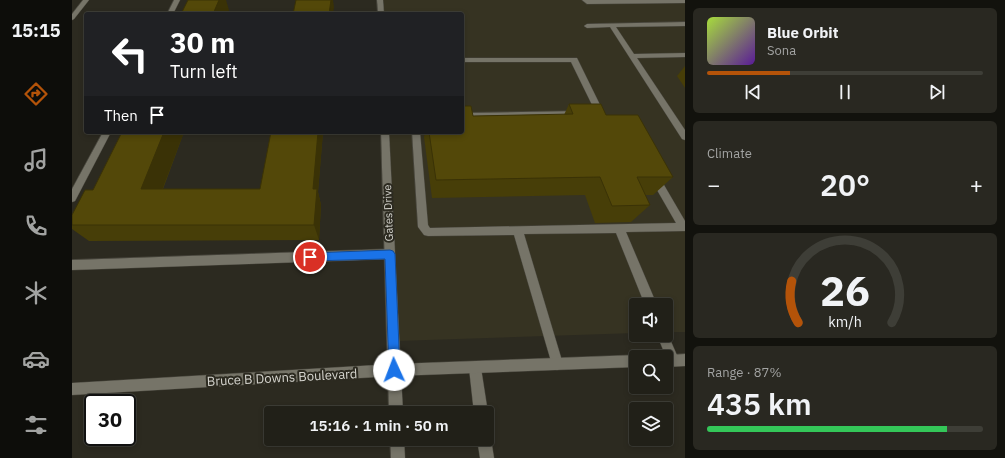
<!DOCTYPE html>
<meta charset="utf-8">
<style>
body{margin:0;font-family:"IBM Plex Sans",sans-serif;background:#292821;color:#f1f3f6;height:100vh;display:flex;flex-direction:column;font-size:15px;white-space:nowrap}
*{box-sizing:border-box;margin:0}
p{font-size:13px;color:#a2a3a2}
.icon{flex:none;width:22px;height:22px;fill:none;stroke:currentColor;stroke-width:2;stroke-linecap:round;stroke-linejoin:round}
.map{position:relative;flex:1;overflow:hidden}
.details{display:flex;flex-direction:column;gap:8px;padding:8px;background:#12120d;width:320px}
.details>*{flex:none}
.guide{position:absolute;left:12px;top:12px;width:380px;height:122px;border-radius:4px;box-shadow:0 2px 6px #0003,0 0 0 1px #3e3e37;background:#202124;color:#fff;overflow:hidden}
.fabs{position:absolute;left:557px;top:298px;display:grid;gap:8px}
.fabs a{display:grid;place-items:center;width:44px;height:44px;border-radius:4px;background:#212018;box-shadow:0 2px 6px #0003,0 0 0 1px #3e3e37;font-size:20px}
.speed{position:absolute;left:12px;top:394px;display:flex;gap:8px;font-size:20px;font-weight:700;text-align:center}
.speed>*{display:grid;place-content:center;width:52px;height:52px;border-radius:50%;background:#212018;box-shadow:0 2px 6px #0003,0 0 0 1px #3e3e37;line-height:1}
.speed .limit{border:2px solid #111;border-radius:6px;background:#fff;color:#111}
.pin{position:absolute;display:grid;place-items:center;width:34px;height:34px;color:#fff;margin:-17px;border:2px solid #fff;border-radius:50%;box-shadow:0 1px 4px #0007}
.me{position:absolute;width:44px;margin:-22px;rotate:358deg;stroke-linejoin:round;filter:drop-shadow(0 0 3px #0008)}
.turn{display:flex;align-items:center;gap:14px;height:84px;padding:0 20px;font-size:18px}
.turn .icon{width:52px;height:52px;stroke-width:2.5}
.turn b{display:block;font-size:28px;line-height:34px}
.then{display:flex;align-items:center;height:38px;padding:0 20px;background:#0003;gap:8px;font-size:15px}
.big{font-size:30px;font-weight:600;line-height:1.1}
.details .tile{flex:1;display:flex;flex-direction:column;justify-content:center;gap:6px;min-width:0;padding:0 14px;border-radius:6px;background:#292821}
.details .dial{align-items:center;gap:0}
.dial svg{height:104px;overflow:visible;fill:none;stroke:#3e3e37;stroke-width:7;stroke-linecap:round;text-anchor:middle}
.dial text{fill:#f1f3f6;stroke:none}
.song{display:flex;align-items:center;gap:12px}
.cover{width:48px;height:48px;border-radius:6px;background:linear-gradient(135deg,hsl(80 70% 55%),hsl(270 70% 35%))}
.played{height:4px;border-radius:2px;background:linear-gradient(90deg,#b45309 30%,#3e3e37 30%)}
.keys{display:flex;justify-content:space-around;direction:ltr}
.heat{display:flex;justify-content:space-between;align-items:center;font-size:22px;direction:ltr}
.charge{height:6px;border-radius:3px;background:linear-gradient(90deg,#34c759 87%,#3e3e37 0)}
.trip{position:absolute;left:192px;top:406px;width:230px;height:40px;border-radius:4px;background:#212018;box-shadow:0 2px 6px #0003,0 0 0 1px #3e3e37;font-weight:600;line-height:40px;text-align:center}
main{display:flex;flex:1;min-height:0}
.dock{display:flex;flex-direction:column;width:72px;justify-content:space-around;align-items:center;background:#0d0d0a;color:#a2a3a2}
.dock .icon{width:28px;height:28px}
.dock .current{color:#b45309}
.dock b{font-size:18px;color:#f1f3f6}
.map>svg:first-child{display:block}
</style>
<main>
<nav class="dock">
<b>15:15</b>
<svg class="icon current" aria-label="directions" viewBox="0 0 24 24"><path d="M12 3l9 9-9 9-9-9zM9 14v-3h6M13 9l2 2-2 2"/></svg>
<svg class="icon" aria-label="music" viewBox="0 0 24 24"><path d="M9 18V5l10-2v13"/><circle cx="6" cy="18" r="3"/><circle cx="16" cy="16" r="3"/></svg>
<svg class="icon" aria-label="phone" viewBox="0 0 24 24"><path d="M5 4h4l2 5-3 2q2 4 5 5l2-3 5 2v4C11 20 4 13 5 4z"/></svg>
<svg class="icon" aria-label="climate" viewBox="0 0 24 24"><path d="M12 3v18M4 7l16 10M4 17L20 7"/></svg>
<svg class="icon" aria-label="car" viewBox="0 0 24 24"><path d="M5 17H2v-5l4-1 3-4h7l3 4 3 1v5h-3M9 17h6M6 11h13"/><circle cx="7" cy="17" r="2"/><circle cx="17" cy="17" r="2"/></svg>
<svg class="icon" aria-label="filters" viewBox="0 0 24 24"><path d="M4 7h16M4 17h16"/><circle cx="9" cy="7" r="2"/><circle cx="15" cy="17" r="2"/></svg>
</nav>
<div class="map">
<svg width="613" height="458" viewBox="0 0 613 458">
<rect width="100%" height="100%" fill="#2c2a20"/>
<polygon fill="#363322" points="309,0 613,0 613,332 594,332 594,305 564,305 564,333 325,341 315,132 390,132 390,14 309,14"/>
<g fill="none" stroke-linecap="round" stroke-linejoin="round">
<g stroke="#47453c" stroke-width="1">
<g id="service">
<polygon points="510,0 613,0 613,3 515,4"/>
<polygon points="613,22 613,26 544,27 562,54 613,53 613,57 565,58 613,130 613,140 610,139 538,27 515,28 512,26 515,24"/>
<polygon points="390,58 505,58 532,113 531,115 525,115 499,62 390,62"/>
<polygon points="504,111 508,114 504,117 390,119 390,113"/>
<polygon points="340,132 348,132 356,225 358,228 604,223 577,176 582,172 585,173 613,221 613,231 554,232 585,305 573,305 544,233 452,234 491,364 489,368 485,370 481,368 442,235 356,236 352,235 346,227"/>
<polygon points="318,249 322,251 323,254 322,257 318,259 0,270 0,260"/>
<polygon points="594,330 607,360 605,364 601,366 597,364 585,335 594,335"/>
</g>
</g>
<g stroke="#47453c" stroke-width="1">
<g id="minor">
<polygon points="11,0 17,0 2,19 0,20 0,14"/>
<polygon points="102,0 108,0 101,14 95,14"/>
<polygon points="305,0 311,0 312,14 306,14"/>
<polygon points="31,132 39,132 3,201 0,202 0,189"/>
<polygon points="309,132 317,132 331,413 317,413"/>
<polygon points="403,362 407,364 409,368 416,413 415,414 415,413 402,413 397,368 399,364"/>
<polygon points="415,433 419,439 422,458 408,458 405,439 415,439"/>
<polygon points="318,439 332,439 333,458 319,458"/>
</g>
</g>
<g stroke="#47453c" stroke-width="1">
<g id="secondary">
<polygon points="613,354 613,366 594,367 594,357 590,357 594,355"/>
<polygon points="564,355 568,357 564,357 564,367 322,376 0,395 0,383 322,364"/>
</g>
</g>
<use href="#service" fill="#767468" fill-rule="evenodd"/>
<use href="#minor" fill="#767468" fill-rule="evenodd"/>
<use href="#secondary" fill="#767468" fill-rule="evenodd"/>
</g>
<g fill="#473e08">
<polygon points="613,66 613,88 605,76"/>
<polygon points="497,104 534,115 601,177 581,195 573,195 578,205 559,222 523,223 513,195 360,198 352,137 353,132 390,132 401,116 492,115"/>
<polygon points="112,132 91,189 188,189 199,132 251,132 246,192 249,205 247,240 17,241 0,229 0,215 21,190"/>
</g>
<g fill="#3a3206">
<polygon points="147,0 154,0 157,10 156,14 141,14"/>
<polygon points="259,0 261,0 262,7 261,14 257,14"/>
<polygon points="92,132 112,132 84,206 69,189"/>
<polygon points="246,132 251,132 246,192 249,205 247,240 242,225 241,189"/>
</g>
<g fill="#534809" stroke="#3a3206">
<polygon points="116,0 147,0 141,14 109,14"/>
<polygon points="224,0 259,0 257,14 221,14"/>
<polygon points="497,104 529,104 534,115 566,115 601,177 565,177 578,205 540,206 528,177 364,180 357,132 390,132 390,106 399,106 401,116 501,114"/>
<polygon points="50,132 92,132 69,189 188,189 199,132 246,132 241,189 245,189 242,225 0,225 0,215 13,190 21,190"/>
</g>
<polygon fill="#1a73e8" stroke="#114b97" points="318,250 321,251 323,254 328,370 326,374 322,376 319,374 317,370 313,259 238,261 235,260 234,257 235,254 238,253"/>
<g text-anchor="middle" stroke-width="4" stroke-linejoin="round" paint-order="stroke">
<g font-size="11" fill="#d6d5cf" stroke="#2c2a20">
<text transform="translate(316 213) rotate(-92)" y="4">Gates Drive</text>
</g>
<g font-size="13" fill="#d6d5cf" stroke="#2c2a20">
<text transform="translate(210 377) rotate(-3)" y="5">Bruce B Downs Boulevard</text>
</g>
</g>
</svg>
<div class="fabs">
<a><svg class="icon" aria-label="sound" viewBox="0 0 24 24"><path d="M4 9h4l5-4v14l-5-4H4zM17 9q2 3 0 6"/></svg></a>
<a><svg class="icon" aria-label="search" viewBox="0 0 24 24"><circle cx="10" cy="10" r="6"/><path d="M15 15l6 6"/></svg></a>
<a><svg class="icon" aria-label="layers" viewBox="0 0 24 24"><path d="M12 4l9 5-9 5-9-5zM3 14l9 5 9-5"/></svg></a>
</div>
<div class="speed"><div class="limit">30</div></div>
<div class="pin" style="left:238px;top:257px;background:#d93025"><svg class="icon" aria-label="arrive" viewBox="0 0 24 24"><path d="M6 21V4h12l-3 4 3 4H6"/></svg></div>
<svg class="me" style="left:322px;top:370px" viewBox="-20 -20 40 40"><circle r="19" fill="#fff"/><path d="M0-13L10 11 0 6-10 11z" fill="#1a73e8"/></svg>
<div class="trip">15:16 · 1 min · 50 m</div>
<div class="guide">
<div class="turn"><svg class="icon" aria-label="left" viewBox="0 0 24 24"><path d="M17 20v-9H6M10 6l-5 5 5 5"/></svg><div><b>30 m</b>Turn left</div></div>
<div class="then">Then<svg class="icon" aria-label="arrive" viewBox="0 0 24 24"><path d="M6 21V4h12l-3 4 3 4H6"/></svg></div>
</div>
</div>
<section class="details">
<div class="tile">
<div class="song"><i class="cover"></i><div><b>Blue Orbit</b><p>Sona</p></div></div>
<div class="played"></div>
<div class="keys"><svg class="icon" aria-label="previous" viewBox="0 0 24 24"><path d="M18 5L8 12l10 7zM5 5v14"/></svg><svg class="icon" aria-label="pause" viewBox="0 0 24 24"><path d="M8 5v14M16 5v14"/></svg><svg class="icon" aria-label="next" viewBox="0 0 24 24"><path d="M6 5l10 7-10 7zM19 5v14"/></svg></div>
</div>
<div class="tile"><p>Climate</p>
<div class="heat"><a>−</a><b class="big">20°</b><a>+</a></div>
</div>
<div class="tile dial"><svg viewBox="0 0 100 80">
<path d="M14 69A42 42 0 1 1 86 69"/>
<path d="M14 69A42 42 0 0 1 9 37" stroke="#b45309"/>
<text x="50" y="56" font-size="32" font-weight="700">26</text>
<text x="50" y="72" font-size="11">km/h</text>
</svg></div>
<div class="tile"><p>Range · 87%</p><b class="big">435 km</b><div class="charge"></div></div>
</section>
</main>
